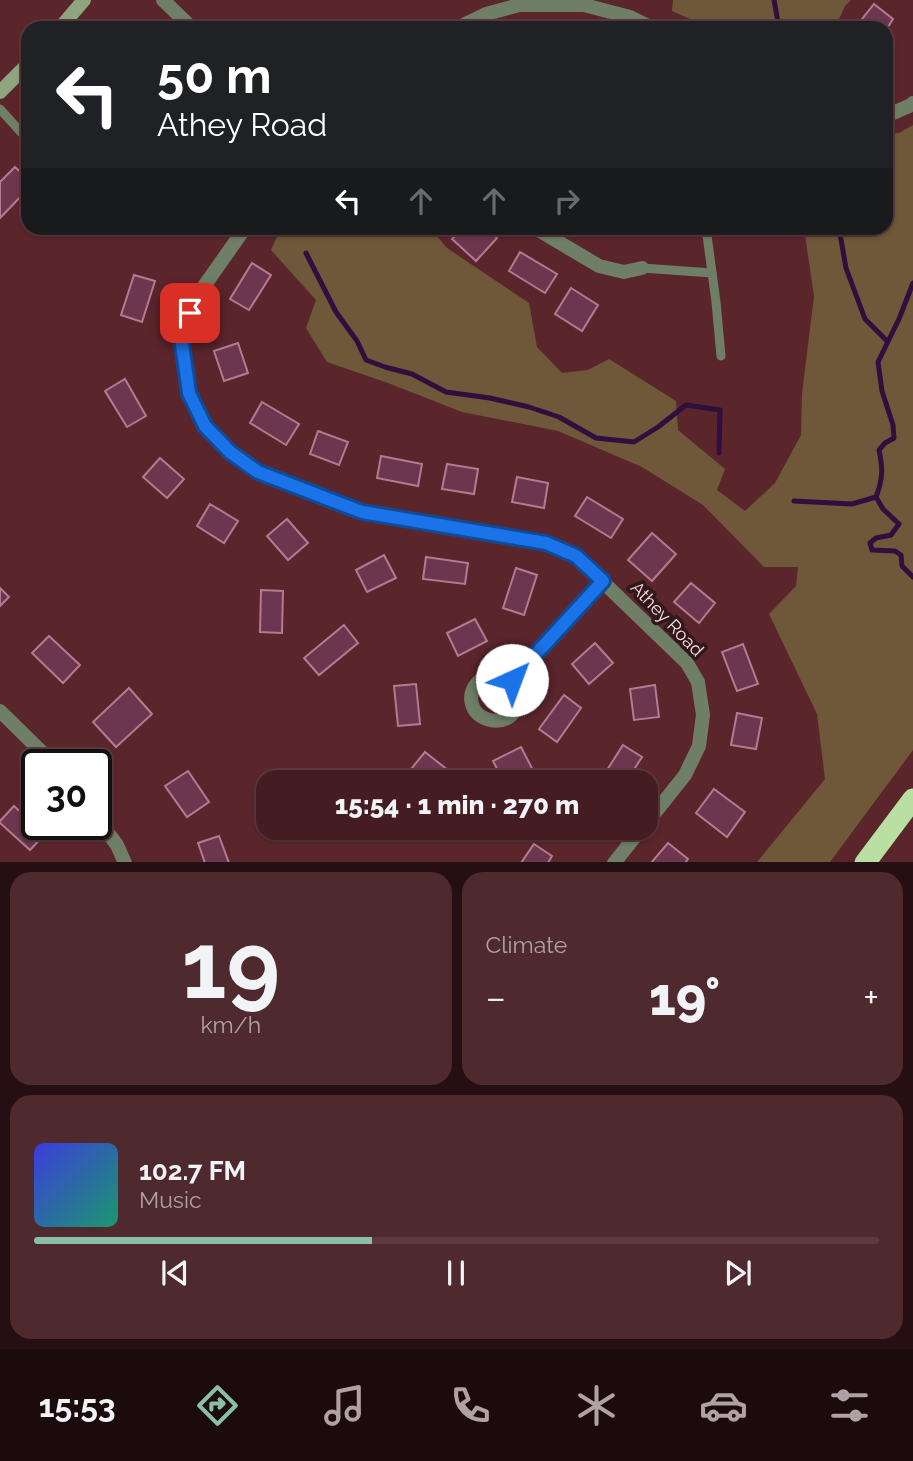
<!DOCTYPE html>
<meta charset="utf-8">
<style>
body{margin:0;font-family:Raleway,sans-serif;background:#4e292e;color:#f1f3f6;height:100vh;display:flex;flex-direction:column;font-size:26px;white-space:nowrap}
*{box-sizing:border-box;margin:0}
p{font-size:23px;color:#afa1a5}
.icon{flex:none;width:38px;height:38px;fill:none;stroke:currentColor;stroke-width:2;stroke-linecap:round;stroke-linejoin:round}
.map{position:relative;height:862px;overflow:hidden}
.panel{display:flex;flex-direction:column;gap:10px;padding:10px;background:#250f12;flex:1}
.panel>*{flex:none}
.banner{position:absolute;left:21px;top:21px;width:872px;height:214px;border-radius:21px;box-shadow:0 2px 5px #0004,0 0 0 2px #5c3a3f;background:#202124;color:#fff;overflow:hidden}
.speed{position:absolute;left:21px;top:749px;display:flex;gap:14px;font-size:35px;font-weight:700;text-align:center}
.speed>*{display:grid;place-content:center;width:91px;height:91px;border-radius:50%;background:#441c21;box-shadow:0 2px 5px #0004,0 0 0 2px #5c3a3f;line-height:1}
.speed .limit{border:4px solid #111;border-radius:10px;background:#fff;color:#111}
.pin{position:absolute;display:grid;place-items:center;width:60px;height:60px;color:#fff;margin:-30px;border-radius:14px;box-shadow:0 4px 10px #0006}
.me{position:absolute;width:77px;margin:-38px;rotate:43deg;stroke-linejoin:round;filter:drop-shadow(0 0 5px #0008)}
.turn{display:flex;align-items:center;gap:24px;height:147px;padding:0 21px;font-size:32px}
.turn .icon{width:91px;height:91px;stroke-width:2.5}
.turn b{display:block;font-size:49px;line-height:60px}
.lanes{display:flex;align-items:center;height:66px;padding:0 21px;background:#0003;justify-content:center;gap:35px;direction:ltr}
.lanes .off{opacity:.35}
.big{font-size:52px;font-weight:800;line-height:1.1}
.panel .tile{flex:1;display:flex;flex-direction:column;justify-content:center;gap:10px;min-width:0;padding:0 24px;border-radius:21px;background:#4e292e}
.panel .dial{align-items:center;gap:0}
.dial b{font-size:91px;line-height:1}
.song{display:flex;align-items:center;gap:21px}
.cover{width:84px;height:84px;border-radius:10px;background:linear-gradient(135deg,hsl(240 70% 55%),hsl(160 70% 35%))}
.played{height:7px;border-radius:4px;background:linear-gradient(90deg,#8abfa5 40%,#5c3a3f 40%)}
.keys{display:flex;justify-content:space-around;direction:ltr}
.heat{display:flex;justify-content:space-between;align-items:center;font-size:38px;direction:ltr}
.panel .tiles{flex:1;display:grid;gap:10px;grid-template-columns:1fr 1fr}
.tile:last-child{grid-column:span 2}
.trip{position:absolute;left:256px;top:770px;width:402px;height:70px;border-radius:21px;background:#441c21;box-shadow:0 2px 5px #0004,0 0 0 2px #5c3a3f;font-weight:800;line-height:70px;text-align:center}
.dock{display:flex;height:112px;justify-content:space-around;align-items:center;background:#1b0b0d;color:#afa1a5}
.dock .icon{width:49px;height:49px}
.dock .current{color:#8abfa5}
.dock b{font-size:32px;color:#f1f3f6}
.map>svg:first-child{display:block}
</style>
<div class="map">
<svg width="913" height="863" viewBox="0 0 913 863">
<rect width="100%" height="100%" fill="#5b252c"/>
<g fill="#6f5839">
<polygon points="673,0 851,0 845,6 835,28 710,28 672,11"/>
<polygon points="913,125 913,750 830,862 757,862 825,779 817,714 769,614 796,586 798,567 764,567 703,505 642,467 558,431 462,412 388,383 327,362 306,328 316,300 271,250 281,228 324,228 338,235 342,228 430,228 447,248 529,303 537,347 562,373 588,370 609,359 676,401 678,430 725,469 717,490 745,511 775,483 801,435 802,394 814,296 804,228 886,228 886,134 899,133"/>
</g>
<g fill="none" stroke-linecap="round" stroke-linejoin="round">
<g stroke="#300e3e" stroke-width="5">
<polyline points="774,0 778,22 781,28"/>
<polyline points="839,228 846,268 865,319 887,341"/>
<polyline points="306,253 336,312 357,341 366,360 385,367 412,374 446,392 490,398 529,407 559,417 596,438 634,442 658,427 686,405 720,410 719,453"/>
<path d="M913,283l-14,36 -21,43 4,29 11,34 1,13 -9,5 -6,7c4,18 4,29 -3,47l7,12 16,15 -8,11 -15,3 -6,5 2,7 23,1 6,4 1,11 11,11"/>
<polyline points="794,501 852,504 876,497"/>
</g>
</g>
<g fill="#6c374e" stroke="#b57a91" stroke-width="2">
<polygon points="874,4 893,19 886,30 886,28 855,28"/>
<polygon points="15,167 28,179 28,189 0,218 0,182"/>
<polygon points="463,228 485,228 497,238 476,261 452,239"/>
<polygon points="520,252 557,274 545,293 509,271"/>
<polygon points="252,263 271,275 249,310 230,299"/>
<polygon points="134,275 155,281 142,322 121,315"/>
<polygon points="571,288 598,305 582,331 555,314"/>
<polygon points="238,343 248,373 224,381 214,351"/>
<polygon points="125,379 146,416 127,427 105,391"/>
<polygon points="262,402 299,424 286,445 250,423"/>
<polygon points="318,431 348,442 339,465 310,454"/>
<polygon points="381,456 422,464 418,486 377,478"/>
<polygon points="160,458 184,479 167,498 143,477"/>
<polygon points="447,464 478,469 474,494 442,489"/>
<polygon points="517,477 548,483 544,508 512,502"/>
<polygon points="587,497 623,519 611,538 575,516"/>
<polygon points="210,504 238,521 224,543 197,526"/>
<polygon points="287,519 308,543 288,560 267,536"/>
<polygon points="652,533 676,554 652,581 628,560"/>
<polygon points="384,555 396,578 367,592 356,570"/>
<polygon points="426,557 468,563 465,584 423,579"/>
<polygon points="516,568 537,575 524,615 503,608"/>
<polygon points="691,583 715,603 699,623 674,602"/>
<polygon points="0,588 9,597 0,606"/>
<polygon points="261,590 283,591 282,633 260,632"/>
<polygon points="475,619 487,641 458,656 447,633"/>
<polygon points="344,625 358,643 319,675 304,658"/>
<polygon points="49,636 80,665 63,683 32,653"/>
<polygon points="595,643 613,663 589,684 572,664"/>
<polygon points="743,644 758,684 737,691 722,652"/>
<polygon points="416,684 420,724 398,726 394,686"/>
<polygon points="655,685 659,717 634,720 630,689"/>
<polygon points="129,688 152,714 116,747 93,722"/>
<polygon points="564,695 581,708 557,742 539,729"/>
<polygon points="737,713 762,718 756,749 731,745"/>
<polygon points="623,745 642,757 626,782 603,782 600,781"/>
<polygon points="521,747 536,776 524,782 504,782 493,761"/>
<polygon points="425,752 458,778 454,782 428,782 411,769"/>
<polygon points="188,771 209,802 187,817 165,786"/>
<polygon points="714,789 745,812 727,837 696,813"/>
<polygon points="14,806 45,834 30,850 0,823 0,821"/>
<polygon points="566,828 584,828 577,837"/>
<polygon points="219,836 229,863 205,863 198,843"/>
<polygon points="668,843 688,859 685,863 651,863"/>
<polygon points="534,844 552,856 548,863 521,863"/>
</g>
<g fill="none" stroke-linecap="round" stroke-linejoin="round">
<g stroke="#6f7f67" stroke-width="9">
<polyline points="0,109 28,140"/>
<polyline points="706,228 716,302 721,356"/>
<polyline points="642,268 712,273"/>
</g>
<g stroke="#6f7f67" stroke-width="14">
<polyline points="163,0 192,28"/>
<polyline points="457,28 486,14 519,5 584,5 630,17 652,28"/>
<polyline points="886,116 909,106 913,103"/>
<polyline points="245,228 195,299 184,328 182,343 189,393 205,426 230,452 259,472 362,512 546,543 576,556 687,663 698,682 703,715 699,746 685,775 646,824"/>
<polyline points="535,228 599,266 624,272 642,268"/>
<path d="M512,680l5,17 -1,12c-2,3 -4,6 -7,8 -13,8 -33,2 -37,-13 -4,-14 9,-31 24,-29 5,1 11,4 16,5l91,-99"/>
<polyline points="0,711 55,765"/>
<polyline points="96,817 117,845 125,863"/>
<polyline points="614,863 642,828"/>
</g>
<g stroke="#8da67f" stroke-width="14">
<polyline points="60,28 84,0"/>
<polyline points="0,92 28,64"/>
</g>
<polyline stroke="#b9e0a2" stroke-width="21" points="865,863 913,799"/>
</g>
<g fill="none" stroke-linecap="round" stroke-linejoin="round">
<g stroke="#114b97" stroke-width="18">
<polyline id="route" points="190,313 184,328 182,344 189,393 205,426 230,452 258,472 362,512 546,543 576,556 603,581 512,680"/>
</g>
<use href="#route" stroke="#1a73e8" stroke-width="12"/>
</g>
<g text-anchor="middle" stroke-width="7" stroke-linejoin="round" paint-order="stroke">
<g font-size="18" fill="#fbdee0" stroke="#31181a">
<text transform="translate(667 619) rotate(46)" y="6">Athey Road</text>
</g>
</g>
</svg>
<div class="speed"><div class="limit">30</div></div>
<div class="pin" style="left:190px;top:313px;background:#d93025"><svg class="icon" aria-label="arrive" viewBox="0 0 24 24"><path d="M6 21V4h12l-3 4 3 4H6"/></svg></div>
<svg class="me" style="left:512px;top:680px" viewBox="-20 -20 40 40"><circle r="19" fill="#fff"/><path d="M0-13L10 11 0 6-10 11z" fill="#1a73e8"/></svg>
<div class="trip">15:54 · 1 min · 270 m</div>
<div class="banner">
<div class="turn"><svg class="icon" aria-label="left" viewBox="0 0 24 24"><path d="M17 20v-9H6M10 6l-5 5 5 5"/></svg><div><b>50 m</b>Athey Road</div></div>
<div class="lanes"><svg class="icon" aria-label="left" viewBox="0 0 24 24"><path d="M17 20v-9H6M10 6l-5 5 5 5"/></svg><svg class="icon off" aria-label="ahead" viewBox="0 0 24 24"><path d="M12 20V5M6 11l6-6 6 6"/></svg><svg class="icon off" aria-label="ahead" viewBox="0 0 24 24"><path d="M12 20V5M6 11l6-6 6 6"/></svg><svg class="icon off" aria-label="right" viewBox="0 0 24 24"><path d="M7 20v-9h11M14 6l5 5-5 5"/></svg></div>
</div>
</div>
<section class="panel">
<div class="tiles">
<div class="tile dial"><b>19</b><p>km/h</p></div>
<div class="tile"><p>Climate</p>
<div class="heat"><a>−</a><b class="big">19°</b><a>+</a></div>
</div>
<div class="tile">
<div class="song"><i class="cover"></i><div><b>102.7 FM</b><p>Music</p></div></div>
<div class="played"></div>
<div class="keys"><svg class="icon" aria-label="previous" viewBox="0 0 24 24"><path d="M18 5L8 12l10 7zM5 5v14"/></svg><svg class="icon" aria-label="pause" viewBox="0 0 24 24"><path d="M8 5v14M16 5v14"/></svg><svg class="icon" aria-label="next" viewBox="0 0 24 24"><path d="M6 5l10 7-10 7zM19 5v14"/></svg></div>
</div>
</div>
</section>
<nav class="dock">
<b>15:53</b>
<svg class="icon current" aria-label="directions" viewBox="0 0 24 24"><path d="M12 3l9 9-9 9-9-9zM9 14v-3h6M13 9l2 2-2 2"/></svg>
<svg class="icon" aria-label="music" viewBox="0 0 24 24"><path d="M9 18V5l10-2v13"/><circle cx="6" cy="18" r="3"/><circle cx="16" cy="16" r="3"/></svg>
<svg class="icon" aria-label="phone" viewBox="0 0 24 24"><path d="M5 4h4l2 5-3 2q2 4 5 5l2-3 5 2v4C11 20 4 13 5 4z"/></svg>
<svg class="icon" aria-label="climate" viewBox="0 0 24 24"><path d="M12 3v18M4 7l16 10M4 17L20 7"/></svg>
<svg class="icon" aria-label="car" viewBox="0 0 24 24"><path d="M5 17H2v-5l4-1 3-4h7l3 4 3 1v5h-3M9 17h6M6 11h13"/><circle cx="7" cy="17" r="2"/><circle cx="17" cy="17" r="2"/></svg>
<svg class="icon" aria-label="filters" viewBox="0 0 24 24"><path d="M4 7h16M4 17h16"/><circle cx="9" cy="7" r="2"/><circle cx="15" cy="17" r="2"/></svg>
</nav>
